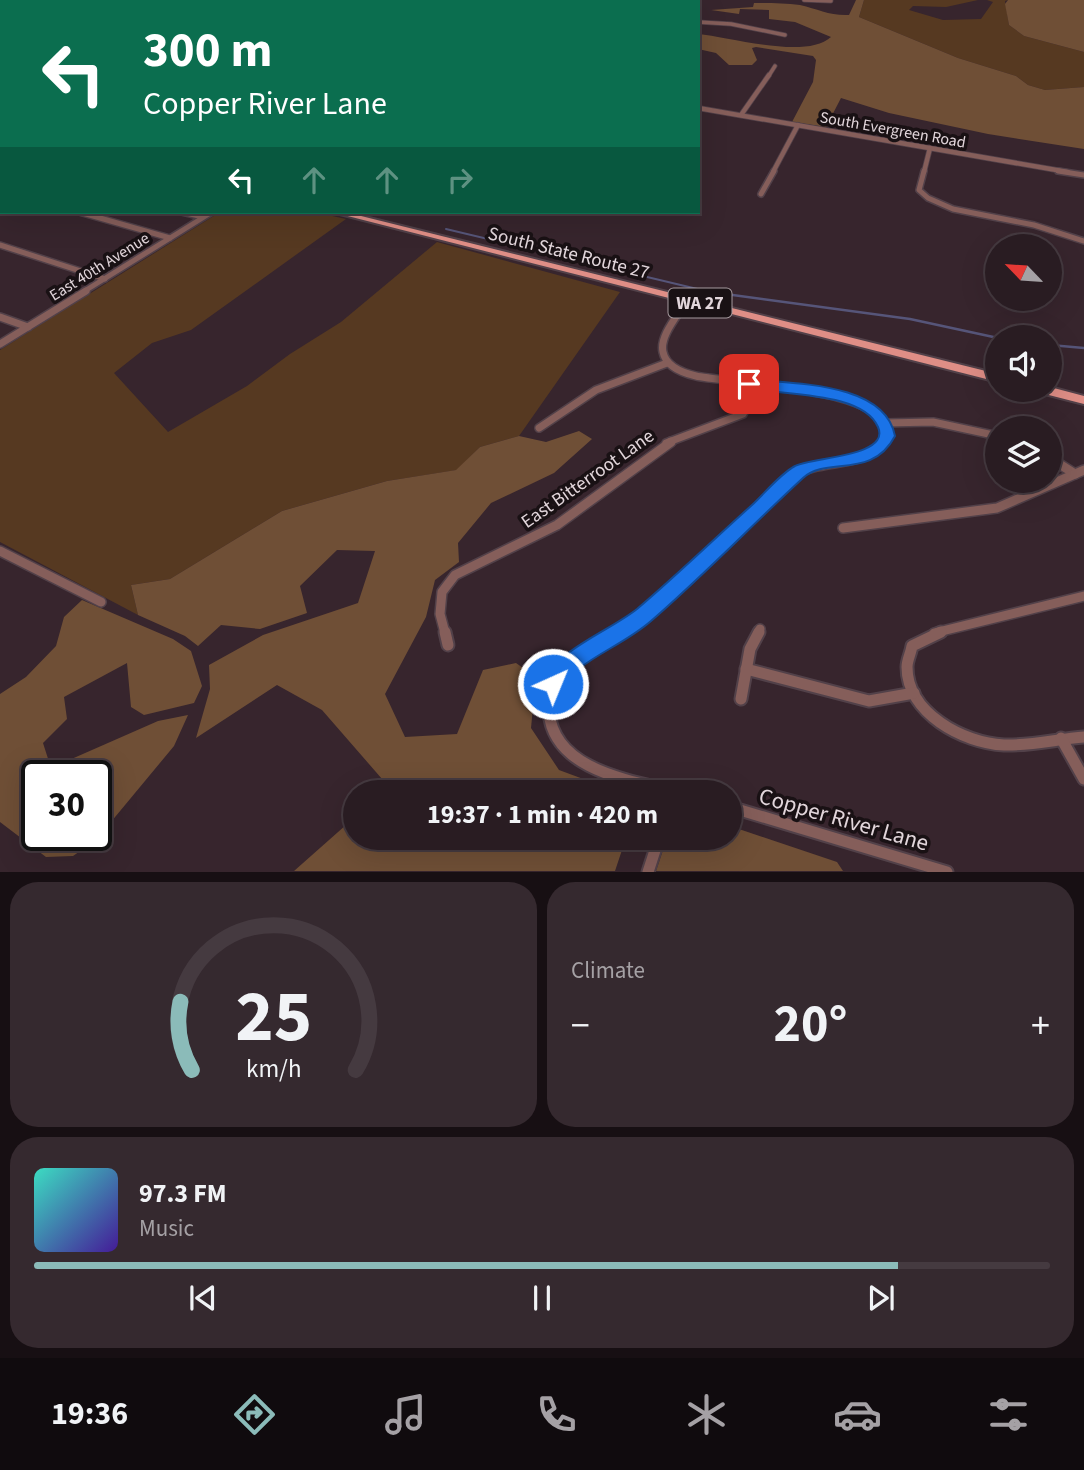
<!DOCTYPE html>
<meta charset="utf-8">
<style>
body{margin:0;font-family:"Source Sans 3",sans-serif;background:#35292f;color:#f1f3f6;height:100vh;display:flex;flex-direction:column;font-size:26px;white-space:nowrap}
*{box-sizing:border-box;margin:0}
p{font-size:23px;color:#a5a1a5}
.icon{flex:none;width:38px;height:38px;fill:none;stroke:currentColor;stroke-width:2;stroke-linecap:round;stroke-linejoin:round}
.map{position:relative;height:872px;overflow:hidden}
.drawer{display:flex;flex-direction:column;gap:10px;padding:10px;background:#170f13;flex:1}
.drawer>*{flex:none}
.banner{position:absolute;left:0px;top:0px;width:700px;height:214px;box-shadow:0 7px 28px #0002,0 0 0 2px #453a40;background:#0b6e4f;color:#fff;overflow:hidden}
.needle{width:46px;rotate:295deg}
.fabs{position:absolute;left:985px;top:234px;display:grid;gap:14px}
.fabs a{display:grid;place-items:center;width:77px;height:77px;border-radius:50%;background:#291c22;box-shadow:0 7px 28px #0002,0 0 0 2px #453a40;font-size:35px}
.speed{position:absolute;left:21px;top:760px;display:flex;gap:14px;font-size:35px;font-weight:700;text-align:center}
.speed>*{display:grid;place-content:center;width:91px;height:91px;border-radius:50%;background:#291c22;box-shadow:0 7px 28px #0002,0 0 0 2px #453a40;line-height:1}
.speed .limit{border:4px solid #111;border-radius:10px;background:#fff;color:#111}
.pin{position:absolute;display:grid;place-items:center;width:60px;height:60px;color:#fff;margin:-30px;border-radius:14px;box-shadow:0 4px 10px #0006}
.me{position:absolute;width:77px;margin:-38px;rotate:44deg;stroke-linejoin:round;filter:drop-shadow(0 0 5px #0008)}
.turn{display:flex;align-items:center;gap:24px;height:147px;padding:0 28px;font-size:32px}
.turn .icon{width:91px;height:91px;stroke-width:2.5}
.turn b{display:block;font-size:49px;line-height:60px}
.lanes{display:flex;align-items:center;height:66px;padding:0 28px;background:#0003;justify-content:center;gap:35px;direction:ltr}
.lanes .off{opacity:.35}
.big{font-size:52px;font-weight:700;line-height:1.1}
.drawer .tile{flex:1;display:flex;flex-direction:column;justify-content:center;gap:10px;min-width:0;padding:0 24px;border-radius:28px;background:#35292f}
.drawer .dial{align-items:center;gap:0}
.dial svg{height:182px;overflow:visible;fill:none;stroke:#453a40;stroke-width:7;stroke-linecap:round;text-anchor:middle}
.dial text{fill:#f1f3f6;stroke:none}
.song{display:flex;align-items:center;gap:21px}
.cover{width:84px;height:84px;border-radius:10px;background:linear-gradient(135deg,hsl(170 70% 55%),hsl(260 70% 35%))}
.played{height:7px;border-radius:4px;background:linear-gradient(90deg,#8bbbb9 85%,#453a40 85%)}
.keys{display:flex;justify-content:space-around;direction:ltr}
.heat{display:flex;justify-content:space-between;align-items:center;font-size:38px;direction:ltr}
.drawer .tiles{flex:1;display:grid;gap:10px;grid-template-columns:1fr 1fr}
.tile:last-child{grid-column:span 2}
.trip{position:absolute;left:343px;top:780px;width:399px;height:70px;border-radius:35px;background:#291c22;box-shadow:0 7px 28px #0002,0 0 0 2px #453a40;font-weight:700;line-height:70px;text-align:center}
.tabs{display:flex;height:112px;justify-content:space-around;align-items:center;background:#100b0e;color:#a5a1a5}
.tabs .icon{width:49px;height:49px}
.tabs .active{color:#8bbbb9}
.tabs b{font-size:32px;color:#f1f3f6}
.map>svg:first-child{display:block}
</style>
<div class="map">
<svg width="1084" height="872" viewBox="0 0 1084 872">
<rect width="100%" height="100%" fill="#37252d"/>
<g fill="#563921">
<polygon points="864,0 978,0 946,7 913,6 909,10 943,20 981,19 993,2 987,0 1008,0 1005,1 1009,25 1024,36 1084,52 1084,87 1045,90 1028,85 1016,76 958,58 859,17"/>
<polygon points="220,212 314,212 346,219 191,330 152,343 114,373 168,432 247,386 290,354 341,322 437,242 620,292 519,436 480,447 457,470 387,481 282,511 170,579 131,585 138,615 0,542 0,350"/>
</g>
<g fill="#6f4f36" fill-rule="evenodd">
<path d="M856,0h8l-5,17 99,41 58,18 12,9 17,5 39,-3v62l-96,-15 -99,-21 -48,-15 -15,29 -34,-5 21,-40 3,-22 -3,-4 -57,-9 -4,1 5,12 -5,5h-23l-13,-12 -18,-4v-15c33,3 108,26 133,3l-36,-15 -26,-3v-9l-29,-1 -1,5 -28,-4 42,-3 1,-4c15,0 31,0 46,2 18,4 30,11 49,10z"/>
<polygon points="1008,0 1084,0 1084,52 1024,36 1009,25 1005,4"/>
<polygon points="579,431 592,439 554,473 491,503 458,543 459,562 435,580 426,617 385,694 405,737 457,734 483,670 516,663 536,677 531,728 559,770 621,793 382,793 389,787 322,710 277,685 196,738 210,689 209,665 263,635 358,603 375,551 337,550 300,586 307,613 260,629 221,625 198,646 185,636 138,615 131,585 170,579 282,511 387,481 456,470 480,447 519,436 546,442"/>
<path d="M82,600l91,39 18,12 11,35 -8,17 -50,12 -13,-8 -4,-44 -63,34 3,22 -24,24 8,25 107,-47 30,-6 -14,31 -78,94 -23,16 -27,1 -46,-35v-128l26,-17 30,-31 8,-29zM37,775h59v60h-59z"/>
<polygon points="355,817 355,838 626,838 615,871 294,871"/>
<polygon points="730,826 837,862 843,871 656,871 667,838 730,838"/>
</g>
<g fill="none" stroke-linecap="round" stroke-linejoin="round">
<polyline stroke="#565579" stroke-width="2" points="446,229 710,292"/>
<g stroke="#565579" stroke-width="2.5">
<polyline points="703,291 910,319 998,338"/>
<polyline points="1050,345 1084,348"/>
</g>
<g stroke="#524149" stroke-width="5">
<g id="minor-far5">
<polyline points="561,0 564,2"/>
<polyline points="804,0 831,1"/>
<polyline points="698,22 731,24 785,35"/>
<polyline points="768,77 775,66"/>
</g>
</g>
<g stroke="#524149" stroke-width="6">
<g id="minor-far4">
<polyline points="698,108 1068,172"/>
<polyline points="741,115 769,75"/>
<polyline points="773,172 798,125"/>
<polyline points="924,172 930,148"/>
</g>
</g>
<g stroke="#524149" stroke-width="8">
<g id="minor-far3">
<polyline points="924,171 919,190 928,198 953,209 1034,225 1084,241"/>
<polyline points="1058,171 1084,175"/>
<polyline points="761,194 774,171"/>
<polyline points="79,212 170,238"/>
<polyline points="182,212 203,217"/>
<polyline points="0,245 105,279"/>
<polyline points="83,292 212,212"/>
</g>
</g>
<g stroke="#524149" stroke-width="10">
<g id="minor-far2">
<path d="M687,300c-8,14 -28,36 -24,52 3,15 20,21 33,24 27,7 218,11 187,67"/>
<polyline points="0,317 28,327"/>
<polyline points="0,344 86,291"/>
<polyline points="885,423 933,422 998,436"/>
<polyline points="539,428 596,390 667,363"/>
<polyline points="666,443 743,414 749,403 749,384"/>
</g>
</g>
<g stroke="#524149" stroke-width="12">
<g id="minor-far1">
<polyline points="1050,458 1075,474"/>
<polyline points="843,528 997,508 1084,470"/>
<polyline points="0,551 101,602"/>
<polyline points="445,633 440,614 442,592 455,575 557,525 671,442"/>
<path d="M617,633l35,-26 142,-132c25,-17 71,-7 90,-33"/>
<polyline points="758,633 760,629"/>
<polyline points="934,633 1084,596"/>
</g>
</g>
<g stroke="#524149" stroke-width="15">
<g id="minor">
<polyline points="445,632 448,645"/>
<path d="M620,632c-17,10 -36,19 -50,32 -14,12 -22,30 -21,48 5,60 85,69 132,81"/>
<path d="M941,632l-29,14c-1,7 -5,14 -5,21 0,46 56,76 97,78 26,1 54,-6 80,-8"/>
<polyline points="746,669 869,701 914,693"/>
<polyline points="741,699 750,649 759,632"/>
<polyline points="1061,738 1084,779"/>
<polyline points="730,807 947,872"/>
<polyline points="648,872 659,838"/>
</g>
</g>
<g stroke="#524149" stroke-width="3">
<polygon id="tertiary" points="493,0 498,0 491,2"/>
</g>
<g stroke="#524149" stroke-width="4">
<polygon id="secondary" points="0,7 2,7 2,10 0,11"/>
</g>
<g stroke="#524149" stroke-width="4">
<g id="primary">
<rect x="0" y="127" width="2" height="4"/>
<polygon points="332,212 345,212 998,374 998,382"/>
<polygon points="1050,387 1084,396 1084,404 1041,393 1039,390 1050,390"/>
</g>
</g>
<use href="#minor-far5" stroke="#855e5a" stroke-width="3.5"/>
<use href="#minor-far4" stroke="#855e5a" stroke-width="4.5"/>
<use href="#minor-far3" stroke="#855e5a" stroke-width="5"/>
<use href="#minor-far2" stroke="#855e5a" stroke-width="7"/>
<use href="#minor-far1" stroke="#855e5a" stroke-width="9"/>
<use href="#minor" stroke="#855e5a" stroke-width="11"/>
<use href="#tertiary" fill="#855e5a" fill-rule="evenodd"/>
<use href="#secondary" fill="#b87973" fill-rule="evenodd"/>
<use href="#primary" fill="#df8e86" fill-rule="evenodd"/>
</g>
<path fill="#1a73e8" stroke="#114b97" stroke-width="2" d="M749,379c44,5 136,3 146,57 -23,44 -68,20 -92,42 -51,47 -100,98 -152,143 -23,20 -51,31 -71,47 -10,9 -15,21 -27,26l-8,-3 -3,-7c15,-35 66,-52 95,-75 39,-33 77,-70 115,-104 13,-12 28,-31 43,-39 16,-9 96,-9 83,-39 -16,-37 -101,-31 -134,-40l-2,-3z"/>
<g text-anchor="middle" stroke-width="7" stroke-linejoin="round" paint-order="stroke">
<g font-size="16" fill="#e2d6db" stroke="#191114">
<text transform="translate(893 129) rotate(10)" y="6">South Evergreen Road</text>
<text transform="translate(99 266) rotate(-32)" y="6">East 40th Avenue</text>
</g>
<rect fill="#191114" stroke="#a69b9f" stroke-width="2" x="668.5" y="288.5" width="63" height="29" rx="5"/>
<g font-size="18" font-weight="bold" fill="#e2d6db">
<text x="700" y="309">WA 27</text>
</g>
<g font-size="19" fill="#e2d6db" stroke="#191114">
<text transform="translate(569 252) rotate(14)" y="7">South State Route 27</text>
<text transform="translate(587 478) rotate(-35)" y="7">East Bitterroot Lane</text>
</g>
<g font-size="23" fill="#e2d6db" stroke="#191114">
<text transform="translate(844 819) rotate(16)" y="8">Copper River Lane</text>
</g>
</g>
</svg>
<div class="fabs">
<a><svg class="needle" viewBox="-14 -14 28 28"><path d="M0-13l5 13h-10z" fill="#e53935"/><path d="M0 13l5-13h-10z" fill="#a5a1a5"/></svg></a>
<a><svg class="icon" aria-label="sound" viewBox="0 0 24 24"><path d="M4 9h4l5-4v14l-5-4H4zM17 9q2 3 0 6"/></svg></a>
<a><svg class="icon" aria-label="layers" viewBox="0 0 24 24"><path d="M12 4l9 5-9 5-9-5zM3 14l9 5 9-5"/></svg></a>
</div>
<div class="speed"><div class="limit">30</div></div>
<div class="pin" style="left:749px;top:384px;background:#d93025"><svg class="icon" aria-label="arrive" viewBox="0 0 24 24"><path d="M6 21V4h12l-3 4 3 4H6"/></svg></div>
<svg class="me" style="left:553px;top:684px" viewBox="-20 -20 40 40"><circle r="17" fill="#1a73e8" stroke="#fff" stroke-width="3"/><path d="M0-11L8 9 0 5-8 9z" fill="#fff"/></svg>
<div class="trip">19:37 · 1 min · 420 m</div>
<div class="banner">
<div class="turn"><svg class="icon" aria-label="left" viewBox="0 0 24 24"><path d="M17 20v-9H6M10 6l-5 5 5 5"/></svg><div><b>300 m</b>Copper River Lane</div></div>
<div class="lanes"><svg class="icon" aria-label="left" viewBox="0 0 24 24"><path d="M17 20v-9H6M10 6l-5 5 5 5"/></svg><svg class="icon off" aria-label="ahead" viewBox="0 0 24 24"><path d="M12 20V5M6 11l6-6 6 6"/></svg><svg class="icon off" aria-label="ahead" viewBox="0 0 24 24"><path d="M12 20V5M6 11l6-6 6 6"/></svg><svg class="icon off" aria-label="right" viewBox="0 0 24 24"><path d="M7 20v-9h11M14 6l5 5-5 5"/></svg></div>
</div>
</div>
<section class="drawer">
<div class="tiles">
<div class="tile dial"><svg viewBox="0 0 100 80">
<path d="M14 69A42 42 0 1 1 86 69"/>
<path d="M14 69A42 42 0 0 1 9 39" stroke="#8bbbb9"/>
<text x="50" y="56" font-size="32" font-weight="700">25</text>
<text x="50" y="72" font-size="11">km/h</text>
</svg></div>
<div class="tile"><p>Climate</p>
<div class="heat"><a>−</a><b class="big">20°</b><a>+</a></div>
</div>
<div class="tile">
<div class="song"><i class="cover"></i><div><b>97.3 FM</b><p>Music</p></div></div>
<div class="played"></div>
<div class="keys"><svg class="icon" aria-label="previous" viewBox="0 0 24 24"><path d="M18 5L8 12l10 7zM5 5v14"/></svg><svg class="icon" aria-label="pause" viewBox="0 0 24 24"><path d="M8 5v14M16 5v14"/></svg><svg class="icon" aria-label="next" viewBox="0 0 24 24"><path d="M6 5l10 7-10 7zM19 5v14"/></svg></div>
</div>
</div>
</section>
<nav class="tabs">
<b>19:36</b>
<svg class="icon active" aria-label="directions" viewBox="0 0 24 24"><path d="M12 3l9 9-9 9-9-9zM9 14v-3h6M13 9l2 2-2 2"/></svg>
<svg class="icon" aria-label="music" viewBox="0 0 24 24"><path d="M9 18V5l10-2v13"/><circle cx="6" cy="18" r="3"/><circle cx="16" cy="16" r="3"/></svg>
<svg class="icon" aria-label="phone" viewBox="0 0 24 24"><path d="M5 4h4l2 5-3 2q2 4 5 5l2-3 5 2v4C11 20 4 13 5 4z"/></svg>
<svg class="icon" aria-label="climate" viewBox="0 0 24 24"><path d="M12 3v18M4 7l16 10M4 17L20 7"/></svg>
<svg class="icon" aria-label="car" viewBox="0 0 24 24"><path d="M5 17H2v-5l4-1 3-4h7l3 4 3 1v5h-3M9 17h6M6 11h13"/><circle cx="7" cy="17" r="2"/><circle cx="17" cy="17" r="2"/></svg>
<svg class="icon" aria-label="filters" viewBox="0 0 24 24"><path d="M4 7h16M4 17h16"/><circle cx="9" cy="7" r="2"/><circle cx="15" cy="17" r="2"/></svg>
</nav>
